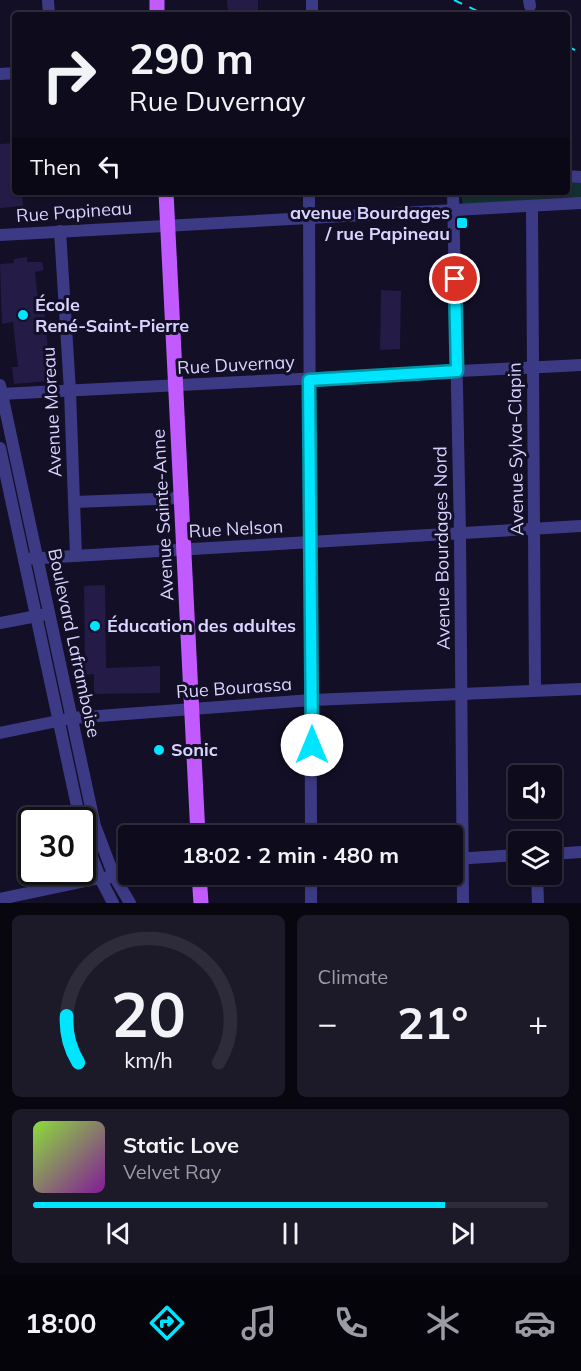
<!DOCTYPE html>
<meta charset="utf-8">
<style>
body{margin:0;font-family:Mulish,sans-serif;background:#1c1929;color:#f1f3f6;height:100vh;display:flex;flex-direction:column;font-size:22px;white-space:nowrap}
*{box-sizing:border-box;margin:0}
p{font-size:20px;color:#9b9ba3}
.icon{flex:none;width:33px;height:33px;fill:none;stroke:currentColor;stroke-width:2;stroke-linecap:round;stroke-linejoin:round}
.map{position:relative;height:903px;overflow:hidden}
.sheet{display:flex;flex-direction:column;gap:12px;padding:12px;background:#08060f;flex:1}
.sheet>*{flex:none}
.banner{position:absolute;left:12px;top:12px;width:558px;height:183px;border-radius:6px;box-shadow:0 2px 4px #0004,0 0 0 2px #2e2b3b;background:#0e0b1c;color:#f1f3f6;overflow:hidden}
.controls{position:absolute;left:508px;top:765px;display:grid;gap:12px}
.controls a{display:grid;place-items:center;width:54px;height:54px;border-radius:6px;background:#0e0b1c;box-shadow:0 2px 4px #0004,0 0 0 2px #2e2b3b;font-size:30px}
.speed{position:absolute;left:18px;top:807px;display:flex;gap:12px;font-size:30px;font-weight:700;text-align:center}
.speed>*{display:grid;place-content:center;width:78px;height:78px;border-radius:50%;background:#0e0b1c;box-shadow:0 2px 4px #0004,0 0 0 2px #2e2b3b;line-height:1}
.speed .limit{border:3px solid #111;border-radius:9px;background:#fff;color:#111}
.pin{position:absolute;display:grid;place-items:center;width:51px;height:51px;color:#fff;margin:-26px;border:3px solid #fff;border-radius:50%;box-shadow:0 2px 6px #0007}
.me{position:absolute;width:66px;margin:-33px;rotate:0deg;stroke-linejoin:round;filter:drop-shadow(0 0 4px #0008)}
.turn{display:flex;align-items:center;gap:21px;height:126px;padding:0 18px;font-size:27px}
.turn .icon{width:78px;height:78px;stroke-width:2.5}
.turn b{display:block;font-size:42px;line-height:51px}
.then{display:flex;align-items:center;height:57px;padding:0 18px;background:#0003;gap:12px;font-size:22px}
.big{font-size:45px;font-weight:700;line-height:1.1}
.sheet .card{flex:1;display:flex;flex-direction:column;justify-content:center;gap:9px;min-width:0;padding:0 21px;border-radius:9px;background:#1c1929}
.sheet .dial{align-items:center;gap:0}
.dial svg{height:156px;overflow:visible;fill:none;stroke:#2e2b3b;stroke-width:7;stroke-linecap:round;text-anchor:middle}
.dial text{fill:#f1f3f6;stroke:none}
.song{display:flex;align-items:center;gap:18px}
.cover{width:72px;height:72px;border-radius:9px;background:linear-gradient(135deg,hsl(90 70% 55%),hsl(290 70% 35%))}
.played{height:6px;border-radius:3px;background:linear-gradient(90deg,#00e5ff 80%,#2e2b3b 80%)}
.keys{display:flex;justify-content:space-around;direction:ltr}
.heat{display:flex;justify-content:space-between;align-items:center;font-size:33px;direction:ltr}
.sheet .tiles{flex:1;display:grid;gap:12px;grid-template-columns:1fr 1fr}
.card:last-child{grid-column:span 2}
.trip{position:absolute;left:118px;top:825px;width:345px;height:60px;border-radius:6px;background:#0e0b1c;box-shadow:0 2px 4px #0004,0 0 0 2px #2e2b3b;font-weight:700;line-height:60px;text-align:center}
.tab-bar{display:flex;height:96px;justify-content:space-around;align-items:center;background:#06040b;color:#9b9ba3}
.tab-bar .icon{width:42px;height:42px}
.tab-bar .on{color:#00e5ff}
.tab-bar b{font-size:27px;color:#f1f3f6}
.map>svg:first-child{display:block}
</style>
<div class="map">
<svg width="581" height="903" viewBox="0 0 581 903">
<rect width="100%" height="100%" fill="#130f26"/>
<polygon fill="#12302f" points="567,182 581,182 581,200 463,207 461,192 567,192"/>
<g fill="#241b47">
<polygon points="227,0 258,0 258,15 228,15"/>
<polygon points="15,143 15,192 22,192 23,206 0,208 0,144"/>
<polygon points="27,257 27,262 42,262 44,270 35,272 39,308 44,308 51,381 14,384 12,367 18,367 13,322 2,324 0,264 14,263 14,259"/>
<polygon points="381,290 401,291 400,349 380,350"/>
<polygon points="105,585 106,668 160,666 160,693 94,694 94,674 85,675 84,586"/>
</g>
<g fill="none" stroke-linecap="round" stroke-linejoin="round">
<g stroke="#3d3a85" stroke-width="12">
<polyline points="48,0 49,15"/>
<polyline points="529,0 530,6"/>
<polyline points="312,15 312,0"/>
<polyline points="0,74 15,73"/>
<polyline points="567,176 581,177"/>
<polyline points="309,192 311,836"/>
<polyline points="453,192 460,534 463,903"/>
<polyline points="532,207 535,690"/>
<polyline points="60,231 70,391 76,556"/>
<polyline points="0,235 581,203"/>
<polyline points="0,385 95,826 114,876 130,903"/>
<polyline points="0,394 581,365"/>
<polyline points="0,448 80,820"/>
<polyline points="74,502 182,498"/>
<polyline points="24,559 581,526"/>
<polyline points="0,623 42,615"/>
<polyline points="0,733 72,718 312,700 581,689"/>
<polyline points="82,831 100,878 113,903"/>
<polyline points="552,854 581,852"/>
<polyline points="453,859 519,855"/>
<polyline points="537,874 538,903"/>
<polyline points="0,899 100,878 153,874"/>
<polyline points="311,903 311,874"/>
</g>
<g stroke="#c25bff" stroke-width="15">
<polyline points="157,0 157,15"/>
<polyline points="166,192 198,836"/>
<polyline points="199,874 201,903"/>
</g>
<g stroke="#00e5ff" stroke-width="2" stroke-dasharray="9 8" stroke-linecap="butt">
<polyline points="454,0 486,15"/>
<polyline points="567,46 581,53"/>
</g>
</g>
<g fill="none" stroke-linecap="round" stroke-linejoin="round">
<g stroke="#0095a6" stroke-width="15">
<polyline id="route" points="312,745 309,380 457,371 455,279"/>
</g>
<use href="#route" stroke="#00e5ff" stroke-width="10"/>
</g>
<g fill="#00e5ff" stroke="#130f26" stroke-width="2">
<rect x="456" y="217" width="12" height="12" rx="3"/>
<circle cx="23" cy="315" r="6"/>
<circle cx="95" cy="626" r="6"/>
<circle cx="159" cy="750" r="6"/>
</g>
<g text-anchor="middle" stroke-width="6" stroke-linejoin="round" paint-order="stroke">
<g font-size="18" fill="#d9d4ff" stroke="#130f26">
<text transform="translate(74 212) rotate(-4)" y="6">Rue Papineau</text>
<text transform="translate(236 365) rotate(-3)" y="6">Rue Duvernay</text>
<text transform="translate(52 412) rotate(-93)" y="6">Avenue Moreau</text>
<text transform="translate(516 449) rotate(-91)" y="6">Avenue Sylva-Clapin</text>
<text transform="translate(163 515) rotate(-93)" y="6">Avenue Sainte-Anne</text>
<text transform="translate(236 529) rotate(-3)" y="6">Rue Nelson</text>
<text transform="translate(442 548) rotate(-91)" y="6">Avenue Bourdages Nord</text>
<text transform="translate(74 643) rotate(78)" y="6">Boulevard Laframboise</text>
<text transform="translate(234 688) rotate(-4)" y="6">Rue Bourassa</text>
</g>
<g font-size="18" font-weight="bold" fill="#d9d4ff" stroke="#130f26" text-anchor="start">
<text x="450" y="219" text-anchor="end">avenue Bourdages<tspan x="450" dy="21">/ rue Papineau</tspan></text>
<text x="35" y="311">École<tspan x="35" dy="21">René-Saint-Pierre</tspan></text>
<text x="107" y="632">Éducation des adultes</text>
<text x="171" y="756">Sonic</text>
</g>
</g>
</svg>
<div class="controls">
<a><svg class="icon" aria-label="sound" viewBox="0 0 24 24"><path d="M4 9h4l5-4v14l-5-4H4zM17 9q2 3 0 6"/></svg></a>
<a><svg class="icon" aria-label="layers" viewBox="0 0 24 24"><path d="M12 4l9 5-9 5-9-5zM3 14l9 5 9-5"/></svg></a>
</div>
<div class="speed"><div class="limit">30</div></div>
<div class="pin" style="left:455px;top:279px;background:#d93025"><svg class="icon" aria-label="arrive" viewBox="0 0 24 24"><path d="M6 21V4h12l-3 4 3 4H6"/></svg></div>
<svg class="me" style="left:312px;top:745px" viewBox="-20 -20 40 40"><circle r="19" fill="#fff"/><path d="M0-13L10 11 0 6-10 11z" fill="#00e5ff"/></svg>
<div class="trip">18:02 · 2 min · 480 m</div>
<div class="banner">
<div class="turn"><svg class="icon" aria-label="right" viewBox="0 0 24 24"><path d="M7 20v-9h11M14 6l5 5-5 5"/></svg><div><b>290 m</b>Rue Duvernay</div></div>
<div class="then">Then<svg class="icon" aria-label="left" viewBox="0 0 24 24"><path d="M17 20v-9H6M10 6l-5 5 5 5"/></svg></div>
</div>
</div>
<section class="sheet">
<div class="tiles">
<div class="card dial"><svg viewBox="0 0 100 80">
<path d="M14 69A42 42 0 1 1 86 69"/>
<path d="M14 69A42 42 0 0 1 8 45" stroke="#00e5ff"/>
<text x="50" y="56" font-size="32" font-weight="700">20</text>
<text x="50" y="72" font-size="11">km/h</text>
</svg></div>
<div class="card"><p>Climate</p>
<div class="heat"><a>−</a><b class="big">21°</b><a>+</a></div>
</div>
<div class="card">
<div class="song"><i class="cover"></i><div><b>Static Love</b><p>Velvet Ray</p></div></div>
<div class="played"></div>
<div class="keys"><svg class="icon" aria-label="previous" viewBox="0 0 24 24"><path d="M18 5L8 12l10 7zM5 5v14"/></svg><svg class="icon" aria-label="pause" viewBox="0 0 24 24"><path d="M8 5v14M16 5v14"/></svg><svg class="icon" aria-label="next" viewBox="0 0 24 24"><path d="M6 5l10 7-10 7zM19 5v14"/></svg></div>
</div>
</div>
</section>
<nav class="tab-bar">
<b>18:00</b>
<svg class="icon on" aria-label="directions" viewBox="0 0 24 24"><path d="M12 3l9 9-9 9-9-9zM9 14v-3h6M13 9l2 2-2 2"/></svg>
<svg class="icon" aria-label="music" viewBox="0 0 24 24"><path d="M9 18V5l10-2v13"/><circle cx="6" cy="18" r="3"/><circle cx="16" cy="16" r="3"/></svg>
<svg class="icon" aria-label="phone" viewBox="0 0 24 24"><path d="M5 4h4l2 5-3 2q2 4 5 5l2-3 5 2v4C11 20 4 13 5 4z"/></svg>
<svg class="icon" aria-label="climate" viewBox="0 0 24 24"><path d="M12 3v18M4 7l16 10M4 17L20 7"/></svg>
<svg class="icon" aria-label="car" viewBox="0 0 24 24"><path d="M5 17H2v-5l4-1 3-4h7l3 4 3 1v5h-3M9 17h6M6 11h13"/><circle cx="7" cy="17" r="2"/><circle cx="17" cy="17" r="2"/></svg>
</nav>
